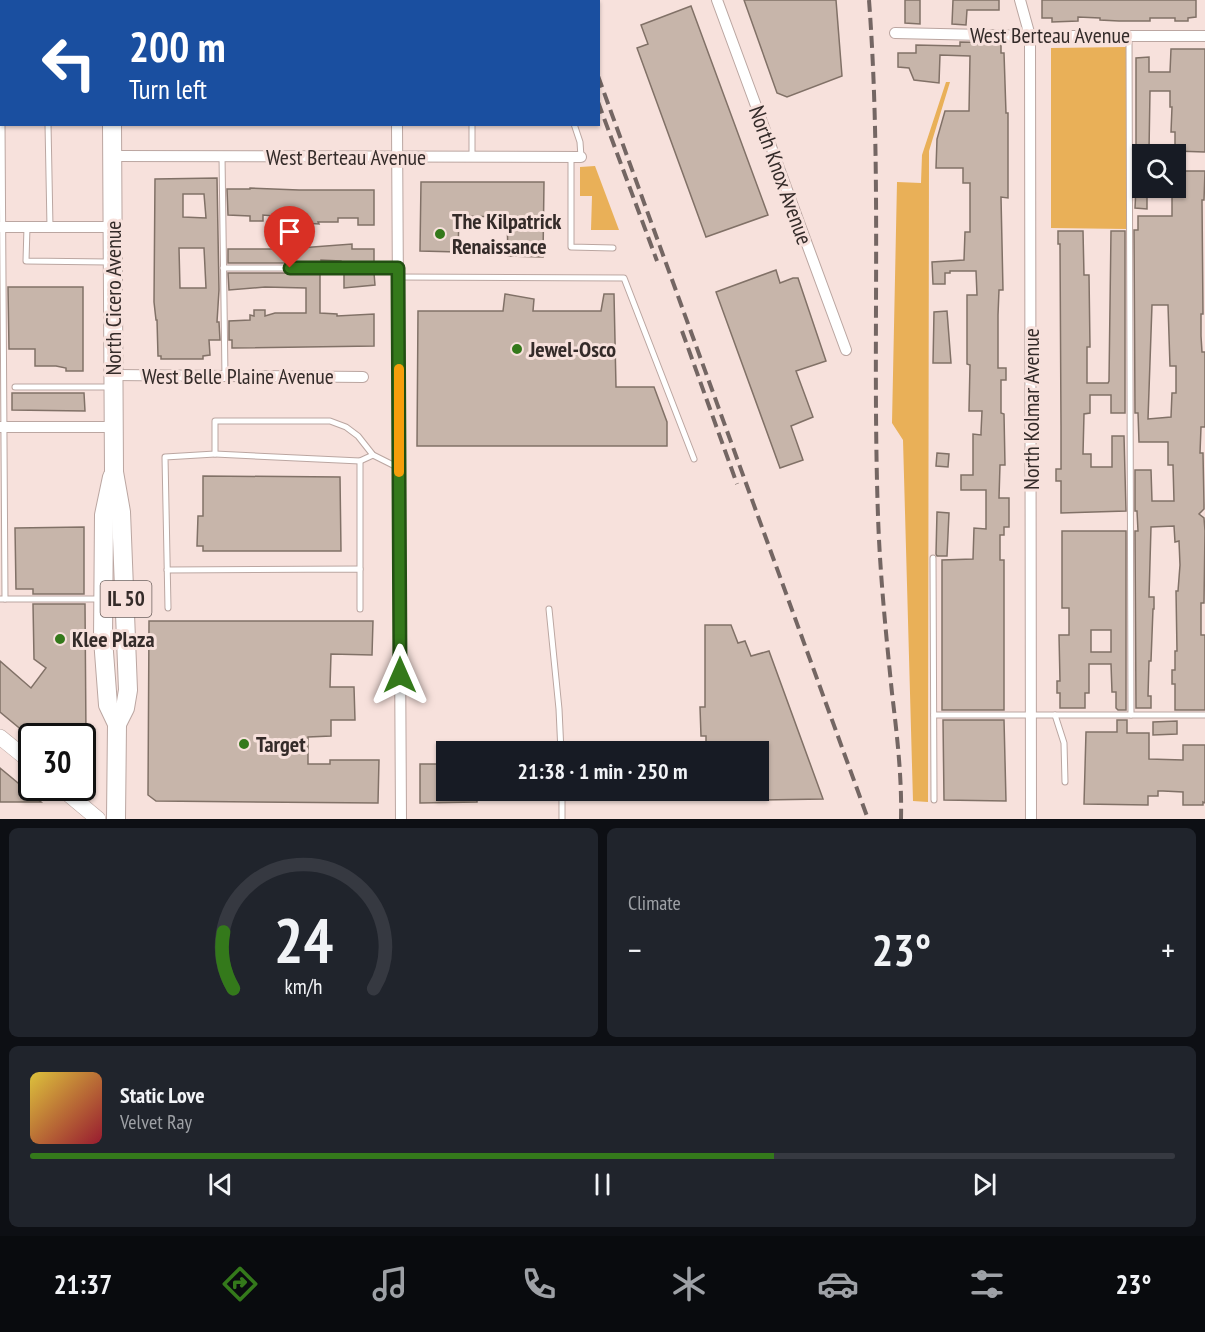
<!DOCTYPE html>
<meta charset="utf-8">
<style>
body{margin:0;font-family:"PT Sans Narrow",sans-serif;background:#20242c;color:#f1f3f6;height:100vh;display:flex;flex-direction:column;font-size:22px;white-space:nowrap}
*{box-sizing:border-box;margin:0}
p{font-size:20px;color:#9ea1a6}
.icon{flex:none;width:33px;height:33px;fill:none;stroke:currentColor;stroke-width:2;stroke-linecap:round;stroke-linejoin:round}
.map{position:relative;height:819px;overflow:hidden}
.panel{display:flex;flex-direction:column;gap:9px;padding:9px;background:#0d0f14;flex:1}
.panel>*{flex:none}
.guide{position:absolute;left:0px;top:0px;width:600px;height:126px;box-shadow:0 2px 4px #0004;background:#1a4fa0;color:#fff;overflow:hidden}
.buttons{position:absolute;left:1132px;top:144px;display:grid;gap:12px}
.buttons a{display:grid;place-items:center;width:54px;height:54px;border-radius:0px;background:#171b24;box-shadow:0 2px 4px #0004;font-size:30px}
.speed{position:absolute;left:18px;top:723px;display:flex;gap:12px;font-size:30px;font-weight:700;text-align:center}
.speed>*{display:grid;place-content:center;width:78px;height:78px;border-radius:50%;background:#171b24;box-shadow:0 2px 4px #0004;line-height:1}
.speed .limit{border:3px solid #111;border-radius:9px;background:#fff;color:#111}
.pin{position:absolute;display:grid;place-items:center;width:51px;height:51px;color:#fff;margin:-62px -26px;border-radius:50% 50% 50% 0;rotate:-45deg;box-shadow:0 0 6px #0007}
.pin .icon{rotate:45deg}
.me{position:absolute;width:66px;margin:-33px;rotate:0deg;stroke-linejoin:round;filter:drop-shadow(0 0 4px #0008)}
.turn{display:flex;align-items:center;gap:21px;height:126px;padding:0 30px;font-size:27px}
.turn .icon{width:78px;height:78px;stroke-width:2.5}
.turn b{display:block;font-size:42px;line-height:51px}
.big{font-size:45px;font-weight:800;line-height:1.1}
.panel .tile{flex:1;display:flex;flex-direction:column;justify-content:center;gap:9px;min-width:0;padding:0 21px;border-radius:9px;background:#20242c}
.panel .dial{align-items:center;gap:0}
.dial svg{height:156px;overflow:visible;fill:none;stroke:#363941;stroke-width:7;stroke-linecap:round;text-anchor:middle}
.dial text{fill:#f1f3f6;stroke:none}
.song{display:flex;align-items:center;gap:18px}
.cover{width:72px;height:72px;border-radius:9px;background:linear-gradient(135deg,hsl(50 70% 55%),hsl(350 70% 35%))}
.played{height:6px;border-radius:3px;background:linear-gradient(90deg,#34791b 65%,#363941 65%)}
.keys{display:flex;justify-content:space-around;direction:ltr}
.heat{display:flex;justify-content:space-between;align-items:center;font-size:33px;direction:ltr}
.panel .tiles{flex:1;display:grid;gap:9px;grid-template-columns:1fr 1fr}
.tile:last-child{grid-column:span 2}
.trip{position:absolute;left:436px;top:741px;width:333px;height:60px;border-radius:0px;background:#171b24;box-shadow:0 2px 4px #0004;font-weight:800;line-height:60px;text-align:center}
.dock{display:flex;height:96px;justify-content:space-around;align-items:center;background:#090b0e;color:#9ea1a6}
.dock .icon{width:42px;height:42px}
.dock .current{color:#34791b}
.dock b{font-size:27px;color:#f1f3f6}
.map>svg:first-child{display:block}
</style>
<div class="map">
<svg width="1205" height="819" viewBox="0 0 1205 819">
<rect width="100%" height="100%" fill="#f7e1dc"/>
<g fill="#e9b058">
<polygon points="1126,47 1127,229 1051,228 1051,48"/>
<polygon points="946,82 950,82 929,151 928,802 913,801 903,440 892,423 897,182 921,183 922,155"/>
<polygon points="595,166 619,230 591,230 592,196 580,196 580,167"/>
</g>
<g fill="#c7b5aa" stroke="#817167" stroke-width="1.5" fill-rule="evenodd">
<polygon points="744,0 836,0 842,76 787,97 777,93"/>
<polygon points="905,0 920,0 920,24 905,23"/>
<polygon points="953,0 999,0 999,10 967,10 966,25 952,24"/>
<polygon points="1042,0 1196,0 1196,17 1188,18 1188,21 1175,21 1175,18 1150,18 1150,21 1119,21 1100,20 1100,18 1078,17 1078,21 1052,22 1052,18 1042,18"/>
<polygon points="691,6 768,215 706,237 637,48 648,44 641,25"/>
<polygon points="960,42 1001,43 1001,53 1004,53 1006,113 1008,113 1008,198 1001,197 1003,290 999,290 998,315 998,368 1006,368 1006,380 1001,380 1001,413 1004,414 1005,465 1000,465 999,498 1009,498 1009,527 1004,527 1004,535 1000,535 1000,560 1004,560 1004,710 942,710 942,560 973,559 974,528 986,529 986,490 961,490 961,475 973,475 973,434 981,435 981,432 982,411 969,411 970,365 967,364 967,295 977,295 976,271 950,271 950,273 945,273 945,284 933,284 932,262 964,260 965,232 970,232 970,183 963,183 963,168 936,168 937,139 945,111 969,111 970,56 940,55 939,83 914,80 909,68 898,67 898,53 916,53 916,45 960,46"/>
<polygon points="1171,49 1205,49 1205,152 1175,151 1175,132 1171,132 1172,107 1170,107 1170,91 1150,91 1149,151 1136,151 1136,58 1149,57 1149,72 1170,72"/>
<path d="M1176,171h29l-1,29h-2l1,114h-2v22l1,16h3v75h-4l-1,26h3l1,51v5l-5,5 5,4 1,13 -1,72h-3v32h4v75h-30v-26h-3v-14h3v-19h2l-1,-60h2l2,-26 -1,-24 -4,1 -1,-16 -23,1 -2,70h5v12h-1l-2,52h-2l-1,35h3v12h-15l-1,-177h3l-1,-20h-2v-41h16l1,31h22l-1,-36h-5v-23h-29l-1,-29h-3l-1,-183h4v-14h34v-28h4zM1152,305h16l2,61h6v27h-4l-1,24 -23,2z"/>
<path d="M217,178l2,112 -2,32h2l1,18h-11l1,15 -7,1v3h-42v-3h-3l-1,-36h-1l-2,-18 1,-123zM183,194h21l2,24 -23,-1zM179,248h25l2,40h-26z"/>
<polygon points="421,182 544,182 543,257 508,256 507,217 459,216 458,252 420,251"/>
<polygon points="250,188 299,190 374,190 374,225 358,225 358,218 338,218 338,222 318,222 319,224 286,222 286,217 263,215 263,221 250,221 250,216 228,215 227,189 250,189"/>
<polygon points="1136,188 1147,188 1147,209 1135,208"/>
<polygon points="1058,231 1083,231 1084,275 1089,275 1090,347 1087,347 1087,383 1108,383 1109,381 1111,231 1125,231 1125,413 1111,413 1111,395 1090,395 1090,413 1084,414 1083,454 1091,454 1091,467 1112,467 1112,436 1124,436 1126,511 1061,513 1061,481 1056,481 1056,469 1061,469 1061,426 1060,244 1058,244"/>
<polygon points="352,244 352,249 374,249 374,262 343,263 341,261 321,260 321,263 228,263 228,249 286,249"/>
<polygon points="776,270 780,283 793,278 798,278 826,361 796,371 813,417 791,426 803,460 780,468 716,292"/>
<polygon points="228,273 320,273 320,313 337,314 337,316 374,314 374,346 232,348 232,340 229,340 229,321 250,320 250,315 254,316 254,310 265,310 265,316 275,313 306,313 306,288 265,287 229,290"/>
<polygon points="344,273 374,273 375,285 344,288"/>
<polygon points="8,287 83,287 83,371 66,371 66,368 56,366 35,366 35,349 9,349"/>
<polygon points="505,294 534,299 533,311 601,311 604,294 614,294 616,387 654,387 667,422 667,446 417,446 418,311 503,311"/>
<polygon points="947,311 951,363 933,363 934,312"/>
<polygon points="12,393 84,393 85,411 12,410"/>
<polygon points="937,453 949,454 948,467 936,466"/>
<polygon points="203,476 340,477 341,551 203,551 203,546 197,546 198,516 203,516"/>
<polygon points="937,512 949,513 947,556 937,556 936,554"/>
<polygon points="84,527 84,594 33,594 33,589 16,589 15,528"/>
<path d="M1062,531h64v179h-8l-2,-2v-16h-4l-1,-28h-22v29h-4v15h-25v-15h-3v-12h3l-1,-46h10v-27h-7zM1091,630h20v22h-20z"/>
<polygon points="33,604 85,604 86,736 29,736 0,712 0,661 31,688 46,668 34,659"/>
<polygon points="149,621 373,621 372,655 331,654 330,687 354,687 355,720 331,720 331,736 308,737 308,764 330,764 330,760 379,760 378,803 156,801 148,795"/>
<polygon points="705,625 731,625 738,643 745,641 751,656 769,651 823,799 759,800 759,752 706,752 706,736 701,736 700,707 705,707"/>
<polygon points="943,720 1004,720 1006,801 944,800"/>
<polygon points="1117,720 1127,720 1127,733 1149,733 1149,759 1183,760 1183,745 1205,745 1205,803 1203,802 1203,805 1183,805 1183,792 1163,791 1158,791 1158,796 1148,796 1148,805 1084,804 1086,732 1117,732"/>
<polygon points="1177,721 1177,734 1153,735 1153,722"/>
<polygon points="420,764 447,764 447,790 477,790 477,802 420,803"/>
<polygon points="0,768 41,802 0,802"/>
</g>
<g fill="none" stroke-linecap="round" stroke-linejoin="round">
<g stroke="#bba6a1" stroke-width="7">
<g id="service">
<polyline points="1,0 2,81"/>
<polyline points="258,0 258,2"/>
<polyline points="528,0 529,2"/>
<polyline points="1129,36 1131,715"/>
<polyline points="2,124 5,599"/>
<polyline points="48,124 50,227"/>
<polyline points="472,124 472,157"/>
<polyline points="574,124 580,142 581,157"/>
<polyline points="222,156 225,376"/>
<polyline points="571,157 571,247 613,248"/>
<polyline points="27,227 26,261 108,262"/>
<polyline points="223,268 398,268"/>
<polyline points="398,277 624,278 694,459"/>
<polyline points="15,387 109,387"/>
<polyline points="215,454 360,461 373,455"/>
<polyline points="933,558 934,800"/>
<polyline points="360,569 360,461"/>
<polyline points="167,570 360,569 360,609"/>
<polyline points="0,599 100,599"/>
<polyline points="168,608 165,457 215,454 215,421 330,421 346,427 358,436 373,455 399,468"/>
<polyline points="549,609 559,709 561,752"/>
<polyline points="934,715 1205,715"/>
<polyline points="1055,715 1064,743 1065,782"/>
<polyline points="562,790 562,819"/>
</g>
</g>
<g stroke="#bba6a1" stroke-width="12">
<g id="minor">
<polyline points="397,0 397,2"/>
<polyline points="717,0 846,350"/>
<polyline points="1020,0 1030,36 1031,819"/>
<polyline points="0,25 2,25"/>
<polyline points="895,33 1030,36 1205,36"/>
<polyline points="397,124 401,819"/>
<polyline points="112,156 581,157"/>
<polyline points="0,227 113,227"/>
<polyline points="114,375 363,377"/>
<polyline points="0,427 114,427"/>
</g>
</g>
<g stroke="#bba6a1" stroke-width="16">
<g id="secondary">
<polyline points="0,737 32,763"/>
<polyline points="61,788 98,819"/>
</g>
</g>
<g stroke="#bba6a1" stroke-width="20">
<g id="primary">
<polyline points="111,0 111,2"/>
<polyline points="112,124 114,472 121,512 128,690 125,708 117,724 116,819"/>
<polyline points="112,477 104,515 103,639 108,705 117,724"/>
</g>
</g>
<use href="#service" stroke="#fff" stroke-width="5"/>
<use href="#minor" stroke="#fff" stroke-width="10"/>
<use href="#secondary" stroke="#fff" stroke-width="15"/>
<use href="#primary" stroke="#fff" stroke-width="18"/>
<g stroke="#746663" stroke-width="4" stroke-dasharray="12 6" stroke-linecap="butt">
<polyline points="571,0 571,2"/>
<path d="M869,0c13,172 3,344 9,516 2,59 8,118 14,177 5,42 10,84 9,126"/>
<polyline points="598,76 868,819"/>
<polyline points="598,102 657,261"/>
<polyline points="682,331 737,484"/>
</g>
</g>
<g fill="none" stroke-linecap="round" stroke-linejoin="round">
<g stroke="#224f12" stroke-width="15">
<polyline id="route" points="290,268 398,268 400,675"/>
</g>
<use href="#route" stroke="#34791b" stroke-width="10"/>
<polyline stroke="#f59e0b" stroke-width="10" points="399,369 399,472"/>
</g>
<g fill="#34791b" stroke="#f7e1dc" stroke-width="2">
<circle cx="440" cy="234" r="6"/>
<circle cx="517" cy="349" r="6"/>
<circle cx="60" cy="639" r="6"/>
<circle cx="244" cy="744" r="6"/>
</g>
<g text-anchor="middle" stroke-width="6" stroke-linejoin="round" paint-order="stroke">
<rect fill="#f7e1dc" stroke="#6e625f" stroke-width="1.5" x="100.5" y="581" width="51" height="36" rx="4.5"/>
<g font-size="21" font-weight="bold" fill="#342b29">
<text x="126" y="606">IL 50</text>
</g>
<g font-size="22" fill="#342b29" stroke="#f7e1dc">
<text x="1050" y="43">West Berteau Avenue</text>
<text x="346" y="165">West Berteau Avenue</text>
<text transform="translate(781 175) rotate(70)" y="8">North Knox Avenue</text>
<text transform="translate(113 298) rotate(-90)" y="8">North Cicero Avenue</text>
<text x="238" y="384">West Belle Plaine Avenue</text>
<text transform="translate(1031 409) rotate(-90)" y="8">North Kolmar Avenue</text>
</g>
<g font-size="22" font-weight="bold" fill="#342b29" stroke="#f7e1dc" text-anchor="start">
<text x="452" y="229">The Kilpatrick<tspan x="452" dy="25">Renaissance</tspan></text>
<text x="529" y="357">Jewel-Osco</text>
<text x="72" y="647">Klee Plaza</text>
<text x="256" y="752">Target</text>
</g>
</g>
</svg>
<div class="buttons">
<a><svg class="icon" aria-label="search" viewBox="0 0 24 24"><circle cx="10" cy="10" r="6"/><path d="M15 15l6 6"/></svg></a>
</div>
<div class="speed"><div class="limit">30</div></div>
<div class="pin" style="left:290px;top:268px;background:#d93025"><svg class="icon" aria-label="arrive" viewBox="0 0 24 24"><path d="M6 21V4h12l-3 4 3 4H6"/></svg></div>
<svg class="me" style="left:400px;top:675px" viewBox="-20 -20 40 40"><path d="M0-17L14 15 0 8-14 15z" fill="#34791b" stroke="#fff" stroke-width="4"/></svg>
<div class="trip">21:38 · 1 min · 250 m</div>
<div class="guide">
<div class="turn"><svg class="icon" aria-label="left" viewBox="0 0 24 24"><path d="M17 20v-9H6M10 6l-5 5 5 5"/></svg><div><b>200 m</b>Turn left</div></div>
</div>
</div>
<section class="panel">
<div class="tiles">
<div class="tile dial"><svg viewBox="0 0 100 80">
<path d="M14 69A42 42 0 1 1 86 69"/>
<path d="M14 69A42 42 0 0 1 9 40" stroke="#34791b"/>
<text x="50" y="56" font-size="32" font-weight="700">24</text>
<text x="50" y="72" font-size="11">km/h</text>
</svg></div>
<div class="tile"><p>Climate</p>
<div class="heat"><a>−</a><b class="big">23°</b><a>+</a></div>
</div>
<div class="tile">
<div class="song"><i class="cover"></i><div><b>Static Love</b><p>Velvet Ray</p></div></div>
<div class="played"></div>
<div class="keys"><svg class="icon" aria-label="previous" viewBox="0 0 24 24"><path d="M18 5L8 12l10 7zM5 5v14"/></svg><svg class="icon" aria-label="pause" viewBox="0 0 24 24"><path d="M8 5v14M16 5v14"/></svg><svg class="icon" aria-label="next" viewBox="0 0 24 24"><path d="M6 5l10 7-10 7zM19 5v14"/></svg></div>
</div>
</div>
</section>
<nav class="dock">
<b>21:37</b>
<svg class="icon current" aria-label="directions" viewBox="0 0 24 24"><path d="M12 3l9 9-9 9-9-9zM9 14v-3h6M13 9l2 2-2 2"/></svg>
<svg class="icon" aria-label="music" viewBox="0 0 24 24"><path d="M9 18V5l10-2v13"/><circle cx="6" cy="18" r="3"/><circle cx="16" cy="16" r="3"/></svg>
<svg class="icon" aria-label="phone" viewBox="0 0 24 24"><path d="M5 4h4l2 5-3 2q2 4 5 5l2-3 5 2v4C11 20 4 13 5 4z"/></svg>
<svg class="icon" aria-label="climate" viewBox="0 0 24 24"><path d="M12 3v18M4 7l16 10M4 17L20 7"/></svg>
<svg class="icon" aria-label="car" viewBox="0 0 24 24"><path d="M5 17H2v-5l4-1 3-4h7l3 4 3 1v5h-3M9 17h6M6 11h13"/><circle cx="7" cy="17" r="2"/><circle cx="17" cy="17" r="2"/></svg>
<svg class="icon" aria-label="filters" viewBox="0 0 24 24"><path d="M4 7h16M4 17h16"/><circle cx="9" cy="7" r="2"/><circle cx="15" cy="17" r="2"/></svg>
<b>23°</b>
</nav>
